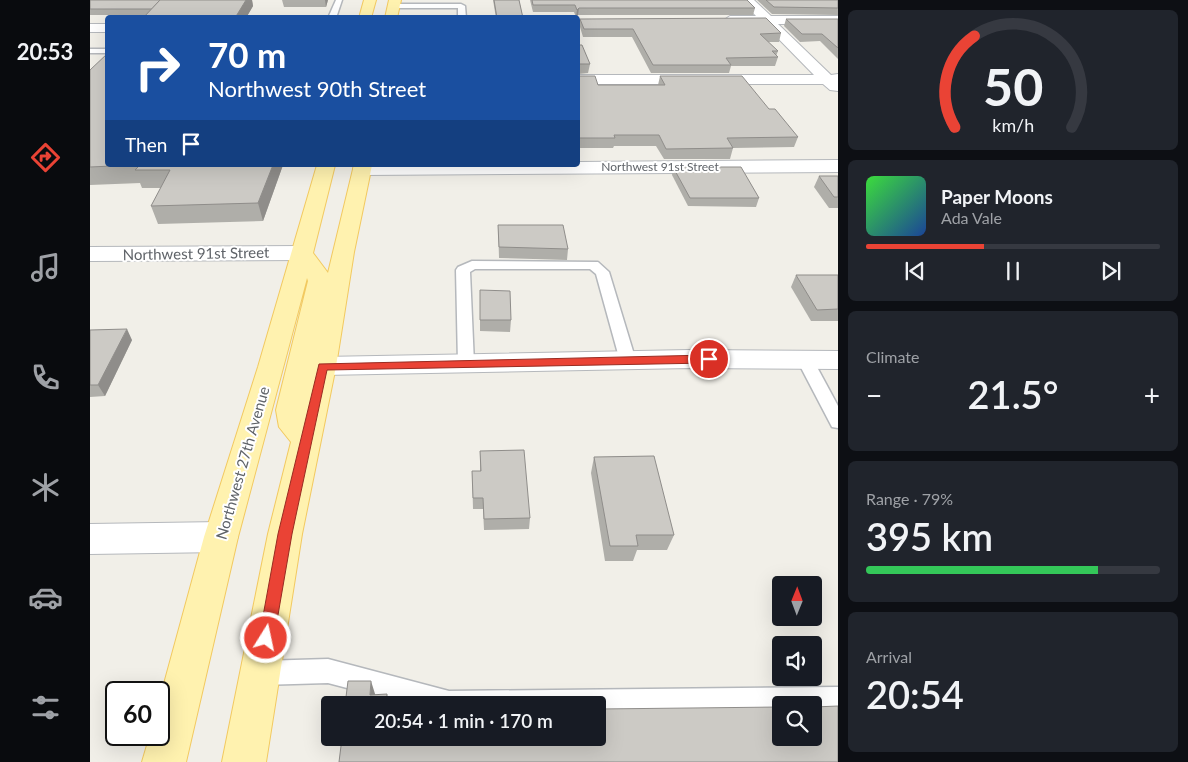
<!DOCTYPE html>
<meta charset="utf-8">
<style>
body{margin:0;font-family:Lato,sans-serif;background:#20242c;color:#f1f3f6;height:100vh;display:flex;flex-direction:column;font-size:19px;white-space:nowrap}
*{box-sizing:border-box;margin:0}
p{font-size:16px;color:#9ea1a6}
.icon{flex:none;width:28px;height:28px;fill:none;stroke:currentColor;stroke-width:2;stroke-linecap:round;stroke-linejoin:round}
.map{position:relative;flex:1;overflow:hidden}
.sheet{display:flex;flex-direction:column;gap:10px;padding:10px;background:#0d0f14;width:350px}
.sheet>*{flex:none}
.hud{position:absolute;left:15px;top:15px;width:475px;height:152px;border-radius:5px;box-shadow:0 5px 20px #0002;background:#1a4fa0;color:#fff;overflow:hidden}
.needle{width:32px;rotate:1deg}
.controls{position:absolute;left:682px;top:576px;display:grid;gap:10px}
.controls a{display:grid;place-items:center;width:50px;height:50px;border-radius:5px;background:#171b24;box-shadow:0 5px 20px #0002;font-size:25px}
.speed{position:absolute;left:15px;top:681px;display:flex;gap:10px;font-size:25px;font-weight:700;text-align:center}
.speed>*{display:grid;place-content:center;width:65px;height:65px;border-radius:50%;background:#171b24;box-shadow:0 5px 20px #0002;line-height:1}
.speed .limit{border:2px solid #111;border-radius:8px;background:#fff;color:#111}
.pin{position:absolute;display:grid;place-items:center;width:42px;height:42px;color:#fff;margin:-21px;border:2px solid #fff;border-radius:50%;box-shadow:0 1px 5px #0007}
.me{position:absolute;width:55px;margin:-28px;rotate:10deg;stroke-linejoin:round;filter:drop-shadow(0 0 4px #0008)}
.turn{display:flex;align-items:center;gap:18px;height:105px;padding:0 20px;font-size:22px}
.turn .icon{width:65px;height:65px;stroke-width:2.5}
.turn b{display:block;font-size:35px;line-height:42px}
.then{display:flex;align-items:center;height:48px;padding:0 20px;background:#0003;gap:10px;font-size:19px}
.big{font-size:38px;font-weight:600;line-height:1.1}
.sheet .card{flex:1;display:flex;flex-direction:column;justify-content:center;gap:8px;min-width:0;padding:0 18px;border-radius:8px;background:#20242c}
.sheet .dial{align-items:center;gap:0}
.dial svg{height:130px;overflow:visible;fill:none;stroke:#363941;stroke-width:7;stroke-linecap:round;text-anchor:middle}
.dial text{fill:#f1f3f6;stroke:none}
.song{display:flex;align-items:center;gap:15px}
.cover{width:60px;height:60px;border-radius:8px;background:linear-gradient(135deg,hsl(120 70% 55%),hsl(220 70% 35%))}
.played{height:5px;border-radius:2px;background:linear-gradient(90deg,#ea4335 40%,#363941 40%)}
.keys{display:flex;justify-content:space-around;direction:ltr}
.heat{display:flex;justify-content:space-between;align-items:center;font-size:28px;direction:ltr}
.charge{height:8px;border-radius:4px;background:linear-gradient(90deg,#34c759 79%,#363941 0)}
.trip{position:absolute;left:231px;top:696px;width:285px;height:50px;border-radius:5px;background:#171b24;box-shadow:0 5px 20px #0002;font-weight:600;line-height:50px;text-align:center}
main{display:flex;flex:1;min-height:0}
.tab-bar{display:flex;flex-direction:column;width:90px;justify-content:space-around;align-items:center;background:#090b0e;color:#9ea1a6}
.tab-bar .icon{width:35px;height:35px}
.tab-bar .on{color:#ea4335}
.tab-bar b{font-size:22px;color:#f1f3f6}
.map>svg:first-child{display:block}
</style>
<main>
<nav class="tab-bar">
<b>20:53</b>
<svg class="icon on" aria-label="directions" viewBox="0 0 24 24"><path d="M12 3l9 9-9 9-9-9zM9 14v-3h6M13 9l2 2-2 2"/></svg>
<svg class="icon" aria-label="music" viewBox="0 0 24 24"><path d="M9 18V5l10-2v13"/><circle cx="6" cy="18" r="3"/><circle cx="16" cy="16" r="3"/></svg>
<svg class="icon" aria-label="phone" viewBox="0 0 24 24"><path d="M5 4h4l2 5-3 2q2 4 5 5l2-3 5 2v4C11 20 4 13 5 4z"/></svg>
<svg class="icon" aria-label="climate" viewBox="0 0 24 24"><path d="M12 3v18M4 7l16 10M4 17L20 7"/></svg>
<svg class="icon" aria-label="car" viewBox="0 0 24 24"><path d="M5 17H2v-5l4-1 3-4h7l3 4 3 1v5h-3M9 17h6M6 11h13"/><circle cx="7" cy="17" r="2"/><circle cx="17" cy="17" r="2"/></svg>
<svg class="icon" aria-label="filters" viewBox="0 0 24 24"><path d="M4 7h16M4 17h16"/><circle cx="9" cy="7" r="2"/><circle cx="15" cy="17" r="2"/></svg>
</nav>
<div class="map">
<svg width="748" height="762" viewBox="0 0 748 762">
<rect width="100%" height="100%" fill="#f1efe8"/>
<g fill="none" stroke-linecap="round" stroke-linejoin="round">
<g stroke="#b5b8bc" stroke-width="3">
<g id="service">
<polygon points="246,0 252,0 246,18 238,18"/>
<polygon points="300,4 371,4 375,6 376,18 368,18 368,8 303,8 299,6"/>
<rect x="0" y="49" width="18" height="4"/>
<polygon points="382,261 508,262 519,272 546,361 544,365 538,366 532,365 530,361 506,274 500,269 385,269 380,272 384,364 382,368 376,369 370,368 368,364 366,270 368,267"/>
<polygon points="715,355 721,356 748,406 748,428 742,427 707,360 709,356"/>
<polygon points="238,659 359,691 748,687 748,711 724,711 724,705 691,705 691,712 508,713 508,705 322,705 238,683 170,685 162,681 158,673 162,665 170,661"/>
</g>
</g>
<g stroke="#b5b8bc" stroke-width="2">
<g id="minor">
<polygon points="651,0 664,0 681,16 748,16 748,24 688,24 741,75 748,74 748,91 740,90 733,84 488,84 488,75 724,75 674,24 636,23 634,20 640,16 666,16"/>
<rect x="0" y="24" width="18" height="8"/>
<polygon points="748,160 748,172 272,175 265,173 263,169 265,165 488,165 488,162"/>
<polygon points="212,246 220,248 223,253 220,258 212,260 0,261 0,247"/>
<polygon points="600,350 748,351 748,369 600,368 233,375 223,373 220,366 223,359 233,357"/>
<polygon points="131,522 143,527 148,537 143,547 131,552 0,554 0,524"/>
</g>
</g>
<g stroke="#f2c960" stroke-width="2">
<g id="primary">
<polygon points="274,0 286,0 281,18 269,18"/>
<polygon points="299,0 311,0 307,18 295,18"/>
<polygon points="227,165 245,165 223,253 238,273 264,165 282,165 264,252 246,366 212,534 176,762 132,762 178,534 201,442 189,427 186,410 218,281 217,278 148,537 96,762 52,762 60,735 69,735 69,702 114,537 168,367"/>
</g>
</g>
<use href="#service" fill="#fff" fill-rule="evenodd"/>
<use href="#minor" fill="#fff" fill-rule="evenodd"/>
<use href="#primary" fill="#fff2af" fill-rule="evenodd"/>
</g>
<g fill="#afaea9">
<polygon points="0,0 162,0 163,6 156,18 53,18 55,15 0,15"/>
<polygon points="192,0 238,0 236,7 194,7"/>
<polygon points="403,0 429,0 433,18 406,18"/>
<polygon points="440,0 657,0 665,8 663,15 488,15 486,17 484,12 443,12"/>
<polygon points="667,0 748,0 748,15 682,14"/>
<polygon points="490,19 691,33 689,42 678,42 688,51 686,56 688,57 685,66 641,66 639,73 561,73 542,37 493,37 490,27"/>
<polygon points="696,19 748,19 748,59 730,41 710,42 694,26"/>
<polygon points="488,45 500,64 498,73 488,74"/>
<polygon points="0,70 18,165 193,165 173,221 68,224 61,206 71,188 52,188 50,183 0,185"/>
<polygon points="488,75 489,76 508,85 568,85 570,76 679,109 708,137 704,147 643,148 640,159 574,159 566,146 524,146 523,148 488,148"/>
<polygon points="583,167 669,198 666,207 598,206 582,175"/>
<polygon points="729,176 748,176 748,208 739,208 724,187"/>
<polygon points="408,225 478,249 477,260 409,258"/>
<polygon points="706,275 748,275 748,321 721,321 701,287"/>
<polygon points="390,290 421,320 420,332 390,331"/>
<polygon points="0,330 42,340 15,396 0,397"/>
<polygon points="390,451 440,518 439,529 394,530 393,509 383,509 382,471 390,471"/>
<polygon points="504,457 584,535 577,550 547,550 543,561 515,561 501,473"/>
</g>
<g fill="#8f8d8a">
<polygon points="156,0 162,0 163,6 156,18 145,18"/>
<polygon points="235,0 238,0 236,7"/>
<polygon points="489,8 488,15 486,17 487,10"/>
<polygon points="183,165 193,165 173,221 168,203"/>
<polygon points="37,329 42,340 15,396 8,385"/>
<polygon points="281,681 286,697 280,695"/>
<polygon points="297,694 299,705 296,705"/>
</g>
<g fill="#cccac5" stroke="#8f8d8a">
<polygon points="0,0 70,0 62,9 0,9"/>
<polygon points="70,0 156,0 145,18 53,18"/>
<polygon points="404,0 429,0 433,18 407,18"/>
<polygon points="442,0 657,0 665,8 489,8 487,10 485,5 443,5"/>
<polygon points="676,0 748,0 748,8 684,7"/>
<polygon points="676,18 691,33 670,34 688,51 682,51 688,57 636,58 641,65 563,65 543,29 494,29 490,19"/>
<polygon points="696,19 748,19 748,48 732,34 712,34"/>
<polygon points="488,45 492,45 500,64 488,64 488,69"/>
<polygon points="18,53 18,165 183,165 168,203 61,206 80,170 45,170 48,167 44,165 0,167 0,70"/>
<polygon points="488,75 489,76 505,76 508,85 575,85 570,76 652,76 679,109 685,109 708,137 637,138 643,148 576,149 569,135 524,135 525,138 488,138"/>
<polygon points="583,167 651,167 669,198 600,198"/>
<polygon points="729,176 748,176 748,197 744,197"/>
<polygon points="408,225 473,225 478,249 409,247"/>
<polygon points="706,275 748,275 748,309 727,310"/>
<polygon points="390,290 420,291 421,320 390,320"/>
<polygon points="37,329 8,385 0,385 0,330"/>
<polygon points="434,450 440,518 394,519 393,498 383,498 382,471 391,471 390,451"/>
<polygon points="564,456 584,535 546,535 548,546 520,546 504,457"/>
<polygon points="258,681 281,681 280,695 297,694 296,705 255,705"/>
<polygon points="748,706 748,762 249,762 252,738 508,738 508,709 691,707 691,738 724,738 724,707"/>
</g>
<polygon fill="#ea4335" stroke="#982c22" points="619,355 625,359 619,363 237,370 202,534 184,638 182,643 176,646 171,643 169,638 188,534 229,364"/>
<g text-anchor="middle" stroke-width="4" stroke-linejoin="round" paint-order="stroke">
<g font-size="12" fill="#5f6368" stroke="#fff">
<text x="570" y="171">Northwest 91st Street</text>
</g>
<g font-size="15" fill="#5f6368" stroke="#fff">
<text transform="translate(106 254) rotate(-1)" y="5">Northwest 91st Street</text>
<text transform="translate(153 463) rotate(-74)" y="5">Northwest 27th Avenue</text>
</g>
</g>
</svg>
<div class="controls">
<a><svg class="needle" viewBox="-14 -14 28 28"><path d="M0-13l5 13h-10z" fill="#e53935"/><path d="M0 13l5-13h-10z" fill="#9ea1a6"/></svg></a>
<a><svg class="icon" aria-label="sound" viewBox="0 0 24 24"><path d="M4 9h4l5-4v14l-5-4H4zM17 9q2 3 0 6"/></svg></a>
<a><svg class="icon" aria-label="search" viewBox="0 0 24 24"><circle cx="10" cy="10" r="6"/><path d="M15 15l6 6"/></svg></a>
</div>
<div class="speed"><div class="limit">60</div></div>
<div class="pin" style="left:619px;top:359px;background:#d93025"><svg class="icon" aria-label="arrive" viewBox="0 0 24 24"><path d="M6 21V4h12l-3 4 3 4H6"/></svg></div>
<svg class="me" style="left:176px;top:638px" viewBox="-20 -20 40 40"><circle r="17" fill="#ea4335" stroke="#fff" stroke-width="3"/><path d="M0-11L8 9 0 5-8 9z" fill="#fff"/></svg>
<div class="trip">20:54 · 1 min · 170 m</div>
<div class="hud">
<div class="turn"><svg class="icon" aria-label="right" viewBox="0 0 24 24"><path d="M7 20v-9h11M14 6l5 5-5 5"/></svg><div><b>70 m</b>Northwest 90th Street</div></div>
<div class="then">Then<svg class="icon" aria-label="arrive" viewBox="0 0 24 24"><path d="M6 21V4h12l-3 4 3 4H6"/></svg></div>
</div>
</div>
<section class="sheet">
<div class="card dial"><svg viewBox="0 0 100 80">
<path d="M14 69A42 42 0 1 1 86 69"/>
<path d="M14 69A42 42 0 0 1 26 13" stroke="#ea4335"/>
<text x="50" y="56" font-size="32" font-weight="700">50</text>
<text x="50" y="72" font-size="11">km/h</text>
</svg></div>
<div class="card">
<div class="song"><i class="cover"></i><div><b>Paper Moons</b><p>Ada Vale</p></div></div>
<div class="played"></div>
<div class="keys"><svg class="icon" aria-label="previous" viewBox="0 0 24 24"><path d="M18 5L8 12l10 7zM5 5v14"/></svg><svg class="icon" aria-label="pause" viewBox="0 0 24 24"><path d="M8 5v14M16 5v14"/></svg><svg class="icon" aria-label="next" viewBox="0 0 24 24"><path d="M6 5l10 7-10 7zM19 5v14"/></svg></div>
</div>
<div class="card"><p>Climate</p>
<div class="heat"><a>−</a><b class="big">21.5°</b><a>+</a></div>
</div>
<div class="card"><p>Range · 79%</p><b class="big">395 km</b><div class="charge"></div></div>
<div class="card"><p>Arrival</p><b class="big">20:54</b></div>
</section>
</main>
